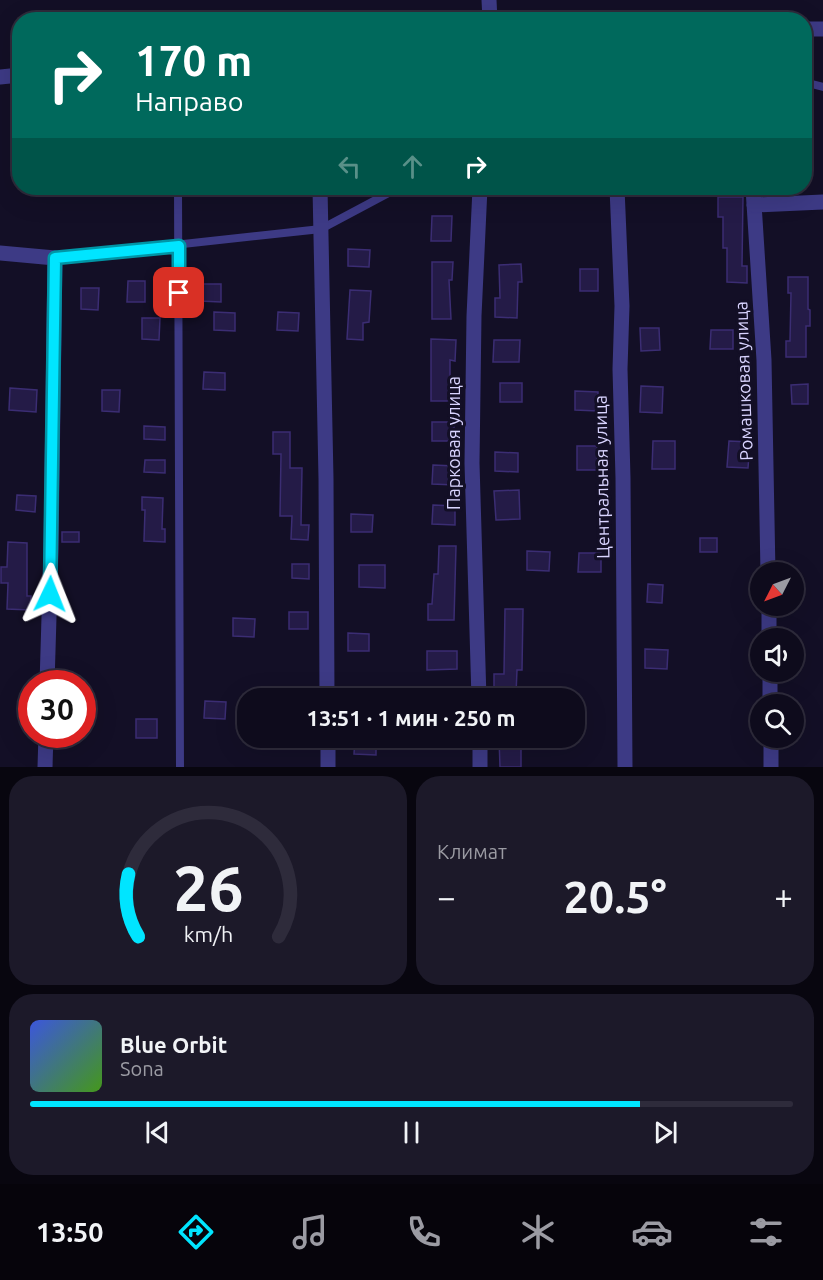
<!DOCTYPE html>
<html lang="ru">
<meta charset="utf-8">
<style>
body{margin:0;font-family:Ubuntu,sans-serif;background:#1c1929;color:#f1f3f6;height:100vh;display:flex;flex-direction:column;font-size:22px;white-space:nowrap}
*{box-sizing:border-box;margin:0}
p{font-size:20px;color:#9b9ba3}
.icon{flex:none;width:33px;height:33px;fill:none;stroke:currentColor;stroke-width:2;stroke-linecap:round;stroke-linejoin:round}
.map{position:relative;height:767px;overflow:hidden}
.drawer{display:flex;flex-direction:column;gap:9px;padding:9px;background:#08060f;flex:1}
.drawer>*{flex:none}
.hud{position:absolute;left:12px;top:12px;width:800px;height:183px;border-radius:24px;box-shadow:0 6px 24px #0002,0 0 0 2px #2e2b3b;background:#00695c;color:#fff;overflow:hidden}
.needle{width:39px;rotate:228deg}
.buttons{position:absolute;left:750px;top:562px;display:grid;gap:12px}
.buttons a{display:grid;place-items:center;width:54px;height:54px;border-radius:50%;background:#0e0b1c;box-shadow:0 6px 24px #0002,0 0 0 2px #2e2b3b;font-size:30px}
.speed{position:absolute;left:18px;top:670px;display:flex;gap:12px;font-size:30px;font-weight:700;text-align:center}
.speed>*{display:grid;place-content:center;width:78px;height:78px;border-radius:50%;background:#0e0b1c;box-shadow:0 6px 24px #0002,0 0 0 2px #2e2b3b;line-height:1}
.speed .limit{border:9px solid #d22;background:#fff;color:#111}
.pin{position:absolute;display:grid;place-items:center;width:51px;height:51px;color:#fff;margin:-26px;border-radius:12px;box-shadow:0 3px 9px #0006}
.me{position:absolute;width:66px;margin:-33px;rotate:2deg;stroke-linejoin:round;filter:drop-shadow(0 0 4px #0008)}
.turn{display:flex;align-items:center;gap:21px;height:126px;padding:0 24px;font-size:27px}
.turn .icon{width:78px;height:78px;stroke-width:2.5}
.turn b{display:block;font-size:42px;line-height:51px}
.lanes{display:flex;align-items:center;height:57px;padding:0 24px;background:#0003;justify-content:center;gap:30px;direction:ltr}
.lanes .off{opacity:.35}
.big{font-size:45px;font-weight:700;line-height:1.1}
.drawer .card{flex:1;display:flex;flex-direction:column;justify-content:center;gap:9px;min-width:0;padding:0 21px;border-radius:24px;background:#1c1929}
.drawer .dial{align-items:center;gap:0}
.dial svg{height:156px;overflow:visible;fill:none;stroke:#2e2b3b;stroke-width:7;stroke-linecap:round;text-anchor:middle}
.dial text{fill:#f1f3f6;stroke:none}
.song{display:flex;align-items:center;gap:18px}
.cover{width:72px;height:72px;border-radius:9px;background:linear-gradient(135deg,hsl(230 70% 55%),hsl(100 70% 35%))}
.played{height:6px;border-radius:3px;background:linear-gradient(90deg,#00e5ff 80%,#2e2b3b 80%)}
.keys{display:flex;justify-content:space-around;direction:ltr}
.heat{display:flex;justify-content:space-between;align-items:center;font-size:33px;direction:ltr}
.drawer .tiles{flex:1;display:grid;gap:9px;grid-template-columns:1fr 1fr}
.card:last-child{grid-column:span 2}
.trip{position:absolute;left:237px;top:688px;width:348px;height:60px;border-radius:24px;background:#0e0b1c;box-shadow:0 6px 24px #0002,0 0 0 2px #2e2b3b;font-weight:700;line-height:60px;text-align:center}
.tabs{display:flex;height:96px;justify-content:space-around;align-items:center;background:#06040b;color:#9b9ba3}
.tabs .icon{width:42px;height:42px}
.tabs .active{color:#00e5ff}
.tabs b{font-size:27px;color:#f1f3f6}
.map>svg:first-child{display:block}
</style>
<div class="map">
<svg width="823" height="767" viewBox="0 0 823 767">
<rect width="100%" height="100%" fill="#130f26"/>
<g fill="#241b47" stroke="#3b2d73" stroke-width="1.5">
<polygon points="718,197 743,197 742,266 747,266 747,283 727,282 727,248 723,248 723,217 718,217"/>
<polygon points="432,216 452,216 451,241 431,241"/>
<polygon points="348,249 370,250 369,267 348,266"/>
<polygon points="432,262 453,262 452,280 449,280 451,319 432,319"/>
<polygon points="521,264 522,282 518,282 517,318 495,317 495,298 500,298 499,265"/>
<rect x="580" y="269" width="18" height="22"/>
<polygon points="788,277 808,277 808,309 810,310 810,326 806,326 806,357 786,357 786,341 790,341 791,293 788,293"/>
<polygon points="128,281 145,281 145,302 127,302"/>
<polygon points="200,284 221,284 221,302 199,301"/>
<polygon points="81,288 99,288 98,310 81,309"/>
<polygon points="350,290 371,291 369,322 363,323 363,340 347,339"/>
<polygon points="214,312 235,313 235,331 214,330"/>
<polygon points="278,312 299,313 298,331 277,330"/>
<polygon points="142,318 160,318 159,340 142,339"/>
<polygon points="640,328 659,328 660,350 641,351"/>
<polygon points="711,330 733,330 733,349 710,349"/>
<polygon points="431,339 456,340 455,361 450,360 450,401 431,401"/>
<polygon points="494,340 520,340 519,362 493,362"/>
<polygon points="204,372 225,373 225,390 203,389"/>
<rect x="500" y="383" width="22" height="19"/>
<polygon points="808,384 808,404 792,404 791,385"/>
<polygon points="641,386 663,387 662,413 640,412"/>
<polygon points="10,388 37,390 36,412 9,410"/>
<polygon points="102,390 120,390 119,412 102,411"/>
<polygon points="575,391 598,392 598,411 575,410"/>
<rect x="432" y="422" width="22" height="19"/>
<polygon points="144,426 165,427 165,440 144,439"/>
<polygon points="273,432 290,432 290,468 302,468 301,525 309,525 308,540 291,539 292,516 280,516 281,454 273,454"/>
<polygon points="653,441 675,441 675,469 652,469"/>
<polygon points="729,441 750,442 748,468 727,467"/>
<rect x="577" y="446" width="20" height="24"/>
<polygon points="495,452 518,453 518,472 495,471"/>
<polygon points="145,460 165,460 165,473 144,472"/>
<polygon points="433,465 455,466 455,485 432,484"/>
<polygon points="519,490 520,519 496,520 494,491"/>
<polygon points="17,495 36,496 35,512 16,510"/>
<polygon points="142,497 163,498 162,529 165,529 165,542 144,541 145,510 142,510"/>
<polygon points="433,505 455,506 455,525 432,524"/>
<polygon points="351,514 373,515 372,532 351,532"/>
<rect x="62" y="532" width="17" height="10"/>
<rect x="700" y="538" width="17" height="14"/>
<polygon points="8,542 27,543 27,596 31,596 30,610 7,609 8,583 1,583 1,567 7,567"/>
<polygon points="439,546 456,546 454,620 428,620 428,604 432,604 434,574 438,574"/>
<polygon points="527,551 550,552 549,571 527,570"/>
<polygon points="579,553 601,553 601,572 578,572"/>
<polygon points="292,564 309,564 309,579 292,578"/>
<polygon points="359,565 385,565 385,588 359,587"/>
<polygon points="648,584 663,585 662,603 647,602"/>
<polygon points="505,609 523,609 522,670 517,670 516,694 494,693 494,674 504,674"/>
<rect x="289" y="612" width="19" height="17"/>
<polygon points="233,618 255,619 254,637 233,636"/>
<polygon points="348,633 369,634 369,651 348,651"/>
<polygon points="645,649 668,650 667,669 645,668"/>
<polygon points="427,651 457,651 457,669 427,670"/>
<polygon points="205,701 226,702 225,719 204,718"/>
<rect x="136" y="719" width="21" height="19"/>
<polygon points="355,738 376,738 376,755 354,754"/>
<rect x="432" y="738" width="25" height="11"/>
<polygon points="499,738 521,738 521,767 500,767"/>
</g>
<g fill="none" stroke-linecap="round" stroke-linejoin="round">
<g stroke="#3d3a85" stroke-width="8">
<polyline points="804,82 823,87"/>
<polyline points="178,188 180,767"/>
<polyline points="55,258 321,229 398,188"/>
</g>
<g stroke="#3d3a85" stroke-width="15">
<polyline points="320,188 326,478 327,699"/>
<polyline points="617,188 622,306 620,369 623,478 625,767"/>
<polyline points="753,188 764,360 768,573"/>
<polyline points="754,205 823,202"/>
<polyline points="0,253 55,258 51,550 47,684"/>
<polyline points="769,606 769,639"/>
<polyline points="770,672 770,705"/>
<polyline points="479,699 472,463 474,316 480,188"/>
<polyline points="328,738 328,767"/>
<polyline points="771,738 771,767"/>
<polyline points="45,767 46,735"/>
<polyline points="480,767 480,738"/>
</g>
<g stroke="#3d3a85" stroke-width="15">
<polyline points="489,0 490,20"/>
<polyline points="804,29 823,29"/>
<polyline points="0,77 20,75"/>
</g>
</g>
<g fill="none" stroke-linecap="round" stroke-linejoin="round">
<g stroke="#0095a6" stroke-width="15">
<polyline id="route" points="50,594 55,258 179,246 179,293"/>
</g>
<use href="#route" stroke="#00e5ff" stroke-width="10"/>
</g>
<g text-anchor="middle" stroke-width="6" stroke-linejoin="round" paint-order="stroke">
<g font-size="18" fill="#d9d4ff" stroke="#130f26">
<text transform="translate(744 381) rotate(-92)" y="6">Ромашковая улица</text>
<text transform="translate(454 443) rotate(-90)" y="6">Парковая улица</text>
<text transform="translate(602 477) rotate(-91)" y="6">Центральная улица</text>
</g>
</g>
</svg>
<div class="buttons">
<a><svg class="needle" viewBox="-14 -14 28 28"><path d="M0-13l5 13h-10z" fill="#e53935"/><path d="M0 13l5-13h-10z" fill="#9b9ba3"/></svg></a>
<a><svg class="icon" aria-label="sound" viewBox="0 0 24 24"><path d="M4 9h4l5-4v14l-5-4H4zM17 9q2 3 0 6"/></svg></a>
<a><svg class="icon" aria-label="search" viewBox="0 0 24 24"><circle cx="10" cy="10" r="6"/><path d="M15 15l6 6"/></svg></a>
</div>
<div class="speed"><div class="limit">30</div></div>
<div class="pin" style="left:179px;top:293px;background:#d93025"><svg class="icon" aria-label="arrive" viewBox="0 0 24 24"><path d="M6 21V4h12l-3 4 3 4H6"/></svg></div>
<svg class="me" style="left:50px;top:594px" viewBox="-20 -20 40 40"><path d="M0-17L14 15 0 8-14 15z" fill="#00e5ff" stroke="#fff" stroke-width="4"/></svg>
<div class="trip">13:51 · 1 мин · 250 m</div>
<div class="hud">
<div class="turn"><svg class="icon" aria-label="right" viewBox="0 0 24 24"><path d="M7 20v-9h11M14 6l5 5-5 5"/></svg><div><b>170 m</b>Направо</div></div>
<div class="lanes"><svg class="icon off" aria-label="left" viewBox="0 0 24 24"><path d="M17 20v-9H6M10 6l-5 5 5 5"/></svg><svg class="icon off" aria-label="ahead" viewBox="0 0 24 24"><path d="M12 20V5M6 11l6-6 6 6"/></svg><svg class="icon" aria-label="right" viewBox="0 0 24 24"><path d="M7 20v-9h11M14 6l5 5-5 5"/></svg></div>
</div>
</div>
<section class="drawer">
<div class="tiles">
<div class="card dial"><svg viewBox="0 0 100 80">
<path d="M14 69A42 42 0 1 1 86 69"/>
<path d="M14 69A42 42 0 0 1 9 37" stroke="#00e5ff"/>
<text x="50" y="56" font-size="32" font-weight="700">26</text>
<text x="50" y="72" font-size="11">km/h</text>
</svg></div>
<div class="card"><p>Климат</p>
<div class="heat"><a>−</a><b class="big">20.5°</b><a>+</a></div>
</div>
<div class="card">
<div class="song"><i class="cover"></i><div><b>Blue Orbit</b><p>Sona</p></div></div>
<div class="played"></div>
<div class="keys"><svg class="icon" aria-label="previous" viewBox="0 0 24 24"><path d="M18 5L8 12l10 7zM5 5v14"/></svg><svg class="icon" aria-label="pause" viewBox="0 0 24 24"><path d="M8 5v14M16 5v14"/></svg><svg class="icon" aria-label="next" viewBox="0 0 24 24"><path d="M6 5l10 7-10 7zM19 5v14"/></svg></div>
</div>
</div>
</section>
<nav class="tabs">
<b>13:50</b>
<svg class="icon active" aria-label="directions" viewBox="0 0 24 24"><path d="M12 3l9 9-9 9-9-9zM9 14v-3h6M13 9l2 2-2 2"/></svg>
<svg class="icon" aria-label="music" viewBox="0 0 24 24"><path d="M9 18V5l10-2v13"/><circle cx="6" cy="18" r="3"/><circle cx="16" cy="16" r="3"/></svg>
<svg class="icon" aria-label="phone" viewBox="0 0 24 24"><path d="M5 4h4l2 5-3 2q2 4 5 5l2-3 5 2v4C11 20 4 13 5 4z"/></svg>
<svg class="icon" aria-label="climate" viewBox="0 0 24 24"><path d="M12 3v18M4 7l16 10M4 17L20 7"/></svg>
<svg class="icon" aria-label="car" viewBox="0 0 24 24"><path d="M5 17H2v-5l4-1 3-4h7l3 4 3 1v5h-3M9 17h6M6 11h13"/><circle cx="7" cy="17" r="2"/><circle cx="17" cy="17" r="2"/></svg>
<svg class="icon" aria-label="filters" viewBox="0 0 24 24"><path d="M4 7h16M4 17h16"/><circle cx="9" cy="7" r="2"/><circle cx="15" cy="17" r="2"/></svg>
</nav>
